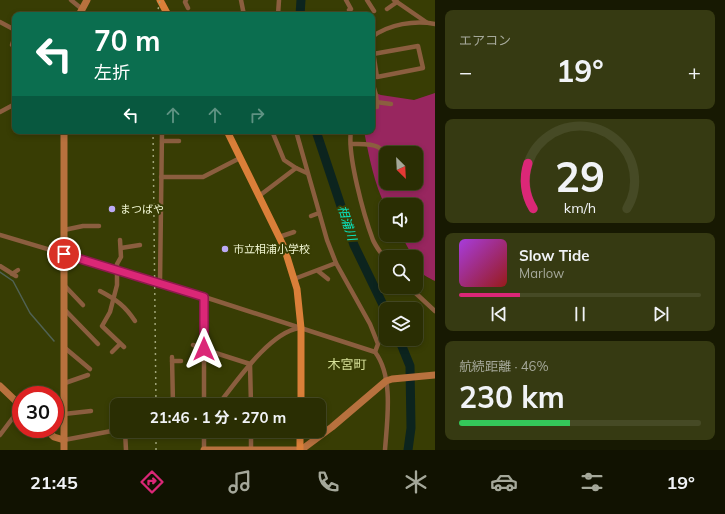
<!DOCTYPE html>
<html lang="ja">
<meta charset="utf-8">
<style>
body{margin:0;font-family:Mulish,"Noto Sans JP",sans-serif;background:#363a12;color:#f1f3f6;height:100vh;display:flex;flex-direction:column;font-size:15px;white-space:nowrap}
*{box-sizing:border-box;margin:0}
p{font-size:13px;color:#a5a89a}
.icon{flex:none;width:22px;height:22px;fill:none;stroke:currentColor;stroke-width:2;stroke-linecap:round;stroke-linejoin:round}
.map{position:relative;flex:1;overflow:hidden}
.side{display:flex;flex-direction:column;gap:10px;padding:10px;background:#171902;width:290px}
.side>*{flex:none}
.banner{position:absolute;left:12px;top:12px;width:363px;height:122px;border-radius:8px;box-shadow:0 2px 6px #0003,0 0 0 1px #464a25;background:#0b6e4f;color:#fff;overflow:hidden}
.needle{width:26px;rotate:156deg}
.tools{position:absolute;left:379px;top:146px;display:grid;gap:8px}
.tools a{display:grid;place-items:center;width:44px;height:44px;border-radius:8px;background:#2a2e03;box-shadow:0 2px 6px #0003,0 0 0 1px #464a25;font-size:20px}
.speed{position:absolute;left:12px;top:386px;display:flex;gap:8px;font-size:20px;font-weight:700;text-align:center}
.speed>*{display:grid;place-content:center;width:52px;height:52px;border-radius:50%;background:#2a2e03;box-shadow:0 2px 6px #0003,0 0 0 1px #464a25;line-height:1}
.speed .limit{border:6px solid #d22;background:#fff;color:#111}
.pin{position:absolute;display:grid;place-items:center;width:34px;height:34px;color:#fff;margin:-17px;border:2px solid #fff;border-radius:50%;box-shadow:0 1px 4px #0007}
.me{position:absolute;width:44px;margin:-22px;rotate:0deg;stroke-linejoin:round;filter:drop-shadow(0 0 3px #0008)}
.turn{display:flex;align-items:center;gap:14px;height:84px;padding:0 16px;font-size:18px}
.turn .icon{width:52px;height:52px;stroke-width:2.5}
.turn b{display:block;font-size:28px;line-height:34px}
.lanes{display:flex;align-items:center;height:38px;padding:0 16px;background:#0003;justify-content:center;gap:20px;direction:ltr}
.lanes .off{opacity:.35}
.big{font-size:30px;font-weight:700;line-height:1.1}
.side .card{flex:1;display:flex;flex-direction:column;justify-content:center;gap:6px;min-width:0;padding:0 14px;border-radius:8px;background:#363a12}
.side .dial{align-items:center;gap:0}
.dial svg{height:104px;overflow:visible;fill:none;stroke:#464a25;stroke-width:7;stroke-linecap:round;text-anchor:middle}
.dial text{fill:#f1f3f6;stroke:none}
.song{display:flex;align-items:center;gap:12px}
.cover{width:48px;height:48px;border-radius:6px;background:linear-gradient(135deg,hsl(280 70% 55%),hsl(0 70% 35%))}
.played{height:4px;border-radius:2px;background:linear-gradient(90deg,#db2777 25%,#464a25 25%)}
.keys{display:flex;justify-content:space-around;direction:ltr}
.heat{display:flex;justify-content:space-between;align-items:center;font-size:22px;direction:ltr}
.charge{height:6px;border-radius:3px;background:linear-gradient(90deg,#34c759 46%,#464a25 0)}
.trip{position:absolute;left:110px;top:398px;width:216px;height:40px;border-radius:8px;background:#2a2e03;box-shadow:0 2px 6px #0003,0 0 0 1px #464a25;font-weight:700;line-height:40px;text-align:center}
.menu{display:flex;height:64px;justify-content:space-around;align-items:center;background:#111201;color:#a5a89a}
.menu .icon{width:28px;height:28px}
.menu .on{color:#db2777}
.menu b{font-size:18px;color:#f1f3f6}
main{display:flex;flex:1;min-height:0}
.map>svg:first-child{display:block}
</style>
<main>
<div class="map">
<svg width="435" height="450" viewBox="0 0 435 450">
<rect width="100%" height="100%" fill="#383d04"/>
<path fill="#98265f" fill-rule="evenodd" d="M372,92l9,3 33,5 21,-7v188c-12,-6 -19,-9 -19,-24h-3l-12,-22h15v-30h-30v2c-12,-23 -17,-51 -22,-76h8zM386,153h30v30h-30z"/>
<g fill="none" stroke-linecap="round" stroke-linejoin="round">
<polyline stroke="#506254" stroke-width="1.5" points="0,272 13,281 30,313 54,341"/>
<g stroke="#0c241e" stroke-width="9">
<polyline points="300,15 301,0"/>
<polyline points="316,131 354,245 386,311"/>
<polyline points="399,339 410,366 411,428 408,450"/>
</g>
<g stroke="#8b5e3f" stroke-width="4.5">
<polyline points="71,0 82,9"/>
<polyline points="186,0 185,2 188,8"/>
<polyline points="241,0 244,15"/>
<polyline points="346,0 351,9 349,10"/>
<polyline points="367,0 374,11"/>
<polyline points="394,0 426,22"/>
<polyline points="387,9 397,2"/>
<polyline points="278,15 279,0"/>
<polyline points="0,22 15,30"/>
<polyline points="15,36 12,45 15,47"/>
<path d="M372,37c17,-13 43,-17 63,-13"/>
<polyline points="372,45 377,77 423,68 418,46 373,54"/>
<polyline points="372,81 376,95 377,107"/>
<polyline points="376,102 391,104"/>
<polyline points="0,112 15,104"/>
<polyline points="296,131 327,240 336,263 370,324 378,344 375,352"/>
<path d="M351,131c-4,24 13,85 22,109 3,7 9,14 13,21"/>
<polyline points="162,141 179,141"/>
<path d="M351,144c8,0 20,-1 27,3 4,2 4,5 8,7"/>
<polyline points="296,168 307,173"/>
<polyline points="161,177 203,177 240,158"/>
<polyline points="259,196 296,168 284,160 272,131"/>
<polyline points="311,216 319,213"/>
<polyline points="64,230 83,226 99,226"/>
<path d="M0,235l155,46 220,71c19,25 12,69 10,98"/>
<polyline points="279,237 294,232"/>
<polyline points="120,240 121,257 117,264 117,285 110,312 102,326 124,347"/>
<polyline points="121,248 140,245"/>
<polyline points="0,266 16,276"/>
<polyline points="318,271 328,279"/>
<polyline points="12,274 18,270"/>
<polyline points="294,279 336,263"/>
<polyline points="160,283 162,131"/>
<polyline points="64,285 83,305"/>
<polyline points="409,287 435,311"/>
<path d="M100,291c17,9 25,15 35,30"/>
<polyline points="204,297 204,405"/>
<polyline points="65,310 98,344"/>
<polyline points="193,345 203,348"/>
<polyline points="65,348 90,369"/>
<polyline points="203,349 250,364"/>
<polyline points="112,352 120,344"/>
<polyline points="172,357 173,405"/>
<polyline points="172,361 181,361"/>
<polyline points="250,364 251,405"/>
<polyline points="65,383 88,375"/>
<path d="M218,405c19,-24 51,-72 81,-77"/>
<polyline points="64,414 91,411"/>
<polyline points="125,431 126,450"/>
<polyline points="204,431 204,450"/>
<polyline points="173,434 173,431"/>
<polyline points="0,435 21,407"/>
<polyline points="64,440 117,430"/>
<polyline points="251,450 251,431"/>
</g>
<g stroke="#b8713e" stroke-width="7">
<polyline points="79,15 87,0"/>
<polyline points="64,131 64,450"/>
<polyline points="0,386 21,406"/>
<polyline points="45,429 54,437 64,440"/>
<polyline points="204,450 296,450"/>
<polyline points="301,450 332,427 386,381 392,379 435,375"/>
</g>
<g stroke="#da7f39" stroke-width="7">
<polyline points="160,0 168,15"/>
<polyline points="227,131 259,196 284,247 297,289 301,328 301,405"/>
<polyline points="300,450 300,431"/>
</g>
<g stroke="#9fa478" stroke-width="1.5" stroke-dasharray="2 4" stroke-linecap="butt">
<polyline points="157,15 160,0"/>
<polyline points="153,131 156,405"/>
<polyline points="156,450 156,431"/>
</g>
</g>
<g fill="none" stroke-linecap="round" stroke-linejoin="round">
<g stroke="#8e194d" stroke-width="10">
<polyline id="route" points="64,254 204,297 204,349"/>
</g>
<use href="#route" stroke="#db2777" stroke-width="7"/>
</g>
<g fill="#bcaaf6" stroke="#383d04" stroke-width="1.5">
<circle cx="112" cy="209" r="4"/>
<circle cx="225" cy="249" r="4"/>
</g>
<g text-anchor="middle" stroke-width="4" stroke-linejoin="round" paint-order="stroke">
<g font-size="11" fill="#eff4d1" stroke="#383d04" text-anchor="start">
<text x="120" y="213">まつばや</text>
<text x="233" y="253">市立相浦小学校</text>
</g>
<g font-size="12" font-style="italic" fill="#09e6c0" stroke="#383d04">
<text transform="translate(347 223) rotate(72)" y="4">相浦川</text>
</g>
<g font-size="13" fill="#d6e099" stroke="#383d04">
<text x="347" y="369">木宮町</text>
</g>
</g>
</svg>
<div class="tools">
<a><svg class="needle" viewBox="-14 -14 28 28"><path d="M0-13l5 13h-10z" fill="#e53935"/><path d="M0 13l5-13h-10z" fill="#a5a89a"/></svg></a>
<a><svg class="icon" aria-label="sound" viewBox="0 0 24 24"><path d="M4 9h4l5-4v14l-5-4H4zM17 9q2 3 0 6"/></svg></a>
<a><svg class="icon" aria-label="search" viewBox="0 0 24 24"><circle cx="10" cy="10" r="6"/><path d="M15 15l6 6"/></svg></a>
<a><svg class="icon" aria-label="layers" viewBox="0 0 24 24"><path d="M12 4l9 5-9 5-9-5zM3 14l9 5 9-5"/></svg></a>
</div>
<div class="speed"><div class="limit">30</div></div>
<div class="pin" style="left:64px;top:254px;background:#d93025"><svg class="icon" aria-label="arrive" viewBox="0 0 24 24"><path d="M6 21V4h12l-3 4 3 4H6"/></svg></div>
<svg class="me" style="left:204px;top:349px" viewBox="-20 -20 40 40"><path d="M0-17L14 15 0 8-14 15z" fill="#db2777" stroke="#fff" stroke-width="4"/></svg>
<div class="trip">21:46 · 1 分 · 270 m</div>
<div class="banner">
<div class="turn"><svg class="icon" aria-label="left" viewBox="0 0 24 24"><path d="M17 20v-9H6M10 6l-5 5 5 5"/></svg><div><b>70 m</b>左折</div></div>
<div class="lanes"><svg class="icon" aria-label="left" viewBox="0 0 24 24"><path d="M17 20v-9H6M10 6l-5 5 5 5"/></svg><svg class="icon off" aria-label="ahead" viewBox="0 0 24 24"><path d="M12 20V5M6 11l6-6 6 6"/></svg><svg class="icon off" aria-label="ahead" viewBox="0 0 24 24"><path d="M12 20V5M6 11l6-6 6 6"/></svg><svg class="icon off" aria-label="right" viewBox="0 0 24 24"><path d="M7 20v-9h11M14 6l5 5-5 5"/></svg></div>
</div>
</div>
<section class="side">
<div class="card"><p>エアコン</p>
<div class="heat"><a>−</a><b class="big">19°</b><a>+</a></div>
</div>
<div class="card dial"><svg viewBox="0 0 100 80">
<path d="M14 69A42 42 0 1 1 86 69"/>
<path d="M14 69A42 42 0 0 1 10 34" stroke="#db2777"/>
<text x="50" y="56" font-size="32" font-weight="700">29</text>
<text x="50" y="72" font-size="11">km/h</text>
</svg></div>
<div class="card">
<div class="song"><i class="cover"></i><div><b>Slow Tide</b><p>Marlow</p></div></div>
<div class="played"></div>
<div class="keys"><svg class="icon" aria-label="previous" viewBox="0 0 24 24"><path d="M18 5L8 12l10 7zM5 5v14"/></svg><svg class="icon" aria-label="pause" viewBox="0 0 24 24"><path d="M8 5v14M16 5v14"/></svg><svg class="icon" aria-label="next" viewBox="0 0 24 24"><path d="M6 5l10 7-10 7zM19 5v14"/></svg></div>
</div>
<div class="card"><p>航続距離 · 46%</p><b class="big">230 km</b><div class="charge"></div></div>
</section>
</main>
<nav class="menu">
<b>21:45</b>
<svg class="icon on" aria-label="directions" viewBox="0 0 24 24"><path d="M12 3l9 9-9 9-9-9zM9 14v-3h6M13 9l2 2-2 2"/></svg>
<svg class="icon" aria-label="music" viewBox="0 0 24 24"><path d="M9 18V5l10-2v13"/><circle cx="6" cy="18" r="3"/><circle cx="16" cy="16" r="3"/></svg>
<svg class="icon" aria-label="phone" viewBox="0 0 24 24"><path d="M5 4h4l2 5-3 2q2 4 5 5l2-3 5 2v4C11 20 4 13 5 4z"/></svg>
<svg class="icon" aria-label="climate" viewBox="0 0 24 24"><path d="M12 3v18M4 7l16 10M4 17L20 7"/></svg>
<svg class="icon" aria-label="car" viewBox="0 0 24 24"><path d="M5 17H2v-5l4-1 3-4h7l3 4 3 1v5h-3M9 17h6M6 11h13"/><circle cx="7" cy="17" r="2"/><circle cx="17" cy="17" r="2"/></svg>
<svg class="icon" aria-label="filters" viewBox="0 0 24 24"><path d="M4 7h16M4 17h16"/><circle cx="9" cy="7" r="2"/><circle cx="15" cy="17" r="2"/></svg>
<b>19°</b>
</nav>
